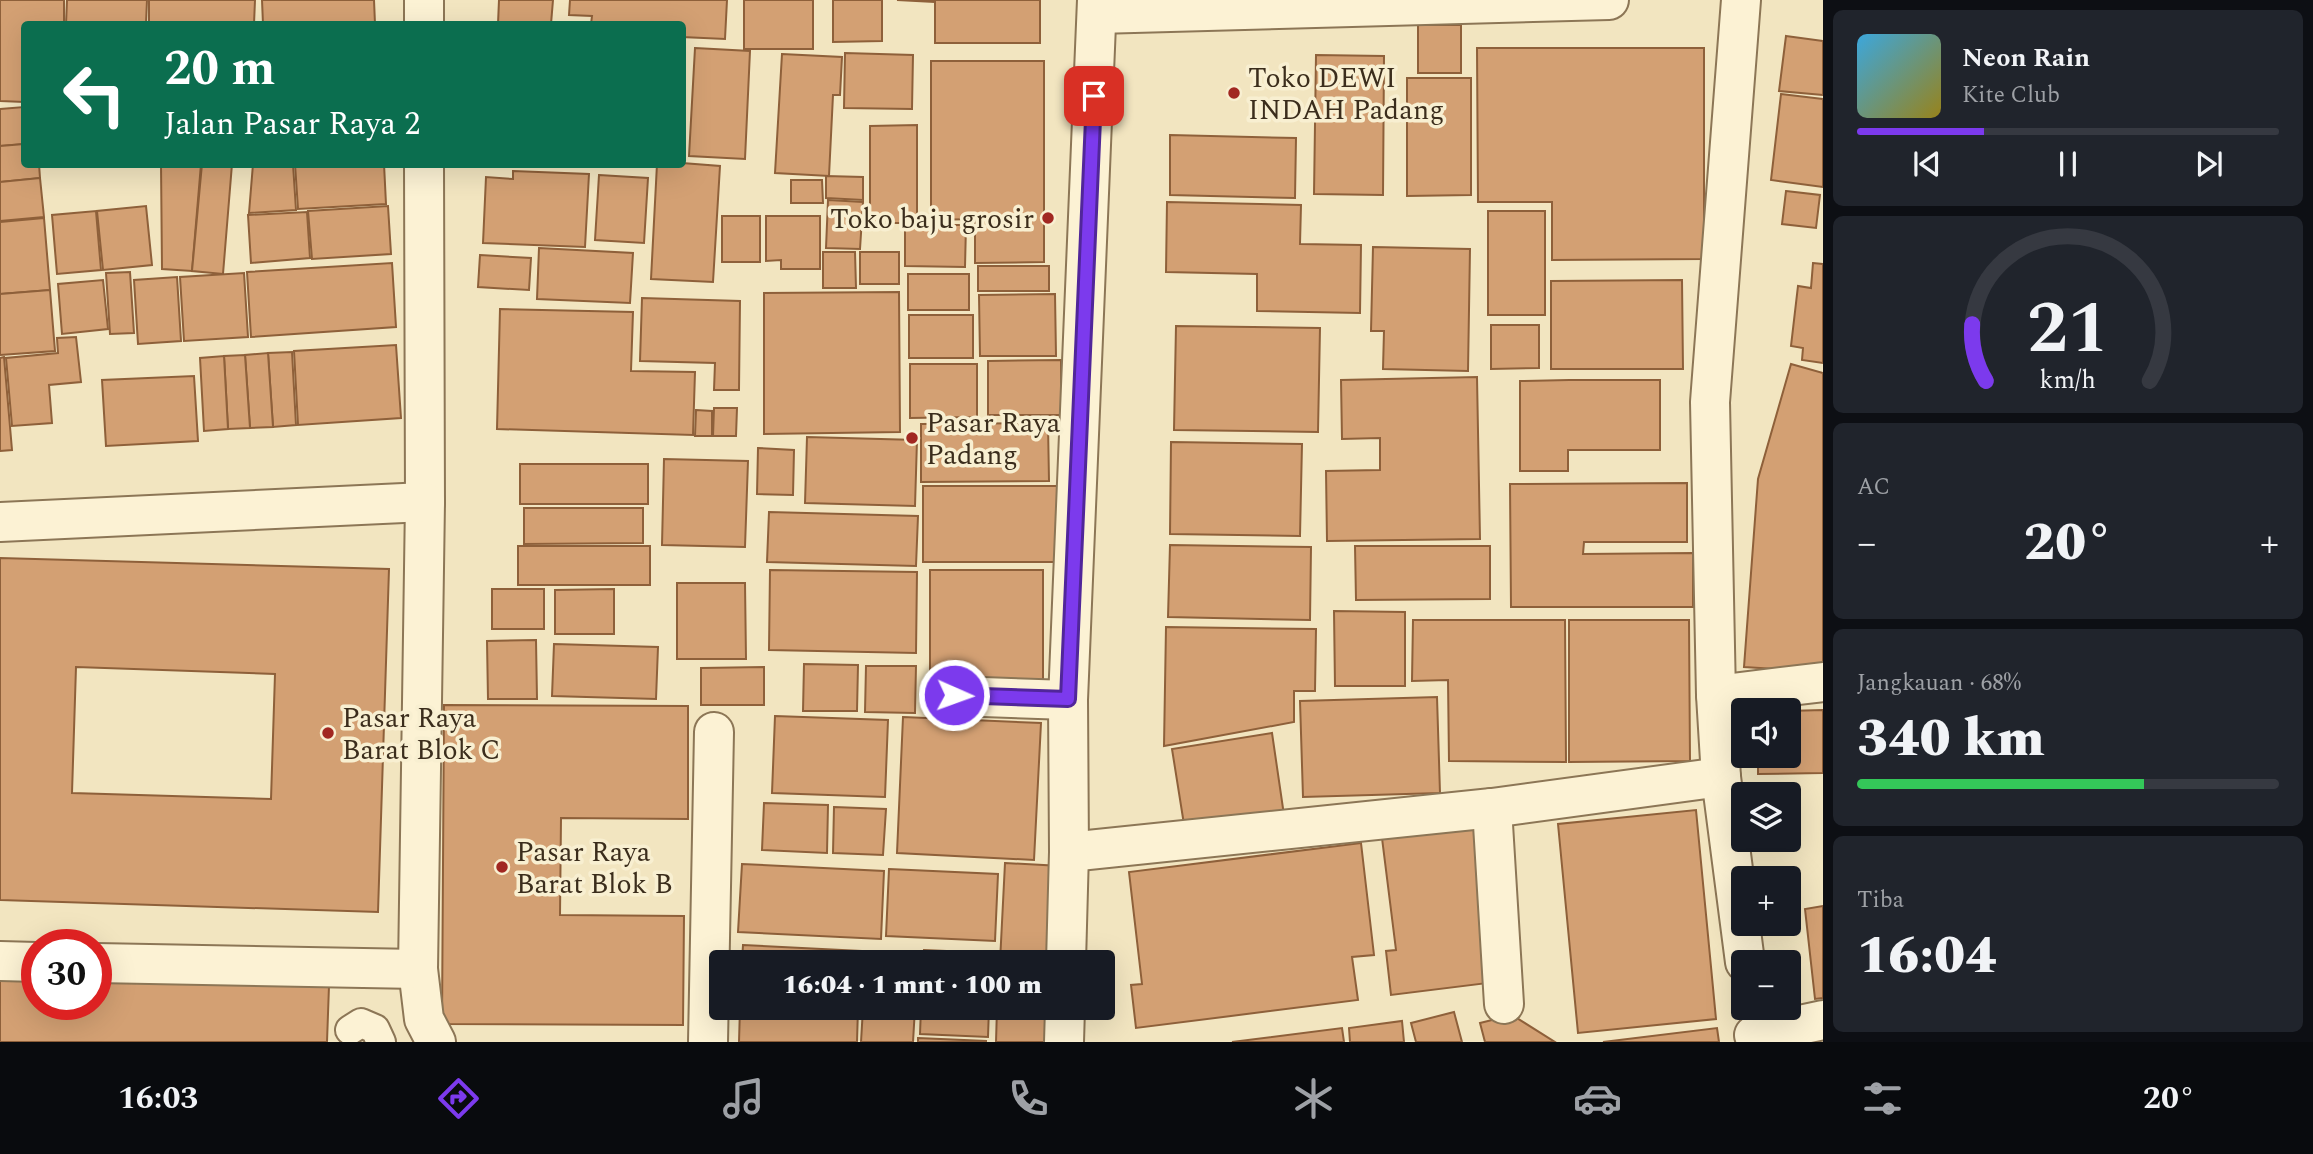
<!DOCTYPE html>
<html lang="id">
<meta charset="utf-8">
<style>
body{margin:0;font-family:Spectral,serif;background:#20242c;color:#f1f3f6;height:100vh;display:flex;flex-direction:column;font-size:26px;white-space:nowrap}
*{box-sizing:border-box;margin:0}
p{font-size:23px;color:#9ea1a6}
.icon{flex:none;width:38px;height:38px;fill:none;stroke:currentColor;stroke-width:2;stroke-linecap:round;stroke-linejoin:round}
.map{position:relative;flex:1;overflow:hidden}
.details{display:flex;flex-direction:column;gap:10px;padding:10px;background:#0d0f14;width:490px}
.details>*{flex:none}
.hud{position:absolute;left:21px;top:21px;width:665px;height:147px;border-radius:7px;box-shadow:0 7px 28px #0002;background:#0b6e4f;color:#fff;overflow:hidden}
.tools{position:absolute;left:1731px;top:698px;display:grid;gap:14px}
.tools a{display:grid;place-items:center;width:70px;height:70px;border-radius:7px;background:#171b24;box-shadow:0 7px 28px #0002;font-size:35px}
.speed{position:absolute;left:21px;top:929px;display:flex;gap:14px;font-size:35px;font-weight:700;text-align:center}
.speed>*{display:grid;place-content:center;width:91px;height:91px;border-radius:50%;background:#171b24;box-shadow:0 7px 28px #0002;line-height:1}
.speed .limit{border:10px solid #d22;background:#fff;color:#111}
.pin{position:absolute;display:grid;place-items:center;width:60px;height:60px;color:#fff;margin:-30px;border-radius:14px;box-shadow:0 4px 10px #0006}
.me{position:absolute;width:77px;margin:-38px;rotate:92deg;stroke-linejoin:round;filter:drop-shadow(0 0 5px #0008)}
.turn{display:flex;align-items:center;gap:24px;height:147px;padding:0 28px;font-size:32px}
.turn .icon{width:91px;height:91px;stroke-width:2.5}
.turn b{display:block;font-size:49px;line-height:60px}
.big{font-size:52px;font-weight:800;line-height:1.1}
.details .widget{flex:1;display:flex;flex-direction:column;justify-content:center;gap:10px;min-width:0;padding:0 24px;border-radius:10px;background:#20242c}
.details .dial{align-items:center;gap:0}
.dial svg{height:182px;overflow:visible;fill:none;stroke:#363941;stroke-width:7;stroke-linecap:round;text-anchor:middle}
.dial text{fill:#f1f3f6;stroke:none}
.song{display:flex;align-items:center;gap:21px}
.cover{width:84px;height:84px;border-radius:10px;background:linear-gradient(135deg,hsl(200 70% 55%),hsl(50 70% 35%))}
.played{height:7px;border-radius:4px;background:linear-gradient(90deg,#7c3aed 30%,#363941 30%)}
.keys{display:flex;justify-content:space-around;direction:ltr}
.heat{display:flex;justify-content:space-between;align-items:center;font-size:38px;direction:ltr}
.charge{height:10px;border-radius:5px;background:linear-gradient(90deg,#34c759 68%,#363941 0)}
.trip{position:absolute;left:709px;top:950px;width:406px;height:70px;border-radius:7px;background:#171b24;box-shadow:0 7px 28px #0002;font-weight:800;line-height:70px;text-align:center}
.dock{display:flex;height:112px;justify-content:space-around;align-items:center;background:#090b0e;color:#9ea1a6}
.dock .icon{width:49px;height:49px}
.dock .selected{color:#7c3aed}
.dock b{font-size:32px;color:#f1f3f6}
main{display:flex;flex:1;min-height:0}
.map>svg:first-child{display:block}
</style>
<main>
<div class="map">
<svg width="1823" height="1042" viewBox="0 0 1823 1042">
<rect width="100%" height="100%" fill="#f2e5c0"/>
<g fill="#d3a073" stroke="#8e603a" stroke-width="2" fill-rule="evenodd">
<polygon points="0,0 64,0 64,24 24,24 24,102 0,101"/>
<polygon points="67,0 147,0 146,24 66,24"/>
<polygon points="149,0 255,0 254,24 149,24"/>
<polygon points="262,0 374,0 375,24 263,24"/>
<polygon points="499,0 553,0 551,24 498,24"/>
<polygon points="570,0 727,0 725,39 682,37 682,24 591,24 592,16 569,15"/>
<rect x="744" y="0" width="69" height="49"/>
<polygon points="833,0 882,0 882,41 833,42"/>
<polygon points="897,0 1040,0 1040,43 935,43 935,2"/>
<rect x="1418" y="25" width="43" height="48"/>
<polygon points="1786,36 1823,41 1823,95 1779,91"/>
<polygon points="695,48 750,51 745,159 689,156"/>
<polygon points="1477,48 1704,48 1704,259 1552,260 1552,202 1478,202"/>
<polygon points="845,53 913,55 912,109 844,108"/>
<polygon points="782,54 842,57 840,95 833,95 829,176 775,173"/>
<polygon points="1316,55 1384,56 1383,195 1314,194"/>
<polygon points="931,61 1044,61 1044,262 975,263 975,219 931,220"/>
<polygon points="1407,78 1471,78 1471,195 1407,196"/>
<polygon points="1781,94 1823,99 1823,187 1771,180"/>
<polygon points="24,107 24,144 0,146 0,109"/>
<polygon points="917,125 917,223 870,223 870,126"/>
<polygon points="1170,135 1296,138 1295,198 1170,195"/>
<polygon points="24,144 24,164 39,164 40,178 0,182 0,146"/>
<polygon points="682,163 720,166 713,282 651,279 657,164"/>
<polygon points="161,164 201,164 192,271 162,269"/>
<polygon points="202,164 232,164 223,274 192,271"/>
<polygon points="253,164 293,164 296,210 249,213"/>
<polygon points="295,164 384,164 386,204 298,209"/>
<polygon points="513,171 589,174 585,247 483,243 486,177 513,179"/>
<polygon points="599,175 648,178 644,243 595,240"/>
<polygon points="826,176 863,177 863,200 826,198"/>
<polygon points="40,178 44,217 0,221 0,182"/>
<polygon points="791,180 822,180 823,203 791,203"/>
<polygon points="1786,191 1820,195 1816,228 1782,224"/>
<polygon points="828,200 863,202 860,249 826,248"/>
<polygon points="1167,202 1301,205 1300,244 1361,245 1360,313 1257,311 1257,274 1166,272"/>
<polygon points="146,206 152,265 103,270 97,211"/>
<polygon points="388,206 391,254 312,259 308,211"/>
<polygon points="96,211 101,270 57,274 52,215"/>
<rect x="1488" y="211" width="57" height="104"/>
<polygon points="307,212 310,258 251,263 248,215"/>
<rect x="722" y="216" width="38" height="46"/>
<polygon points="766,216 820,216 820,269 781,269 781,260 766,261"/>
<polygon points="44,218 50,290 0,294 0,222"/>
<polygon points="905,225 966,225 965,267 905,266"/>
<polygon points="1373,247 1470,249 1468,371 1383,369 1384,331 1371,331"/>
<polygon points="539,248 633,253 630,303 537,299"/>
<polygon points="823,252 855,252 856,288 823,288"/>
<rect x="860" y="252" width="39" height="32"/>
<polygon points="480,255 531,258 529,290 478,287"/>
<polygon points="392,263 396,327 251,337 247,272"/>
<polygon points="1813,263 1823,264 1823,363 1802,360 1803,348 1791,346 1798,286 1811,288"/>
<rect x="978" y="266" width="71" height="25"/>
<polygon points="130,272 134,333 110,334 106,273"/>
<polygon points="244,273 248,337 184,341 180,277"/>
<rect x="908" y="274" width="61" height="36"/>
<polygon points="177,277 181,341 138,344 134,280"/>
<polygon points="103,280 108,329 62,334 58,284"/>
<polygon points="1682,280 1683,369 1551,369 1551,281"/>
<polygon points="50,290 55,351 0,355 0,294"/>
<polygon points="899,292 900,432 764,434 764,293"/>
<polygon points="1055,294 1056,356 980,356 979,295"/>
<polygon points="642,298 740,301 739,390 714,390 715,363 640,361"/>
<polygon points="500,309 633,312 631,371 695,372 693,435 497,429"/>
<rect x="909" y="315" width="64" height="43"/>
<polygon points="1491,325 1539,325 1539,368 1491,369"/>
<polygon points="1176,326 1320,328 1318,432 1174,430"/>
<polygon points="76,337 81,382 49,385 52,423 12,426 6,358 58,353 57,338"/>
<polygon points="396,345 401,418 298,425 294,351"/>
<polygon points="292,352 296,425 273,427 268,353"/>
<polygon points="268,353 273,427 250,428 245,355"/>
<polygon points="245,355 250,428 228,429 224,356"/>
<polygon points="224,356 228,429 204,431 200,358"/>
<polygon points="4,357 12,450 0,451 0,358"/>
<polygon points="1061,360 1061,415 988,415 988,361"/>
<polygon points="910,364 977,364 977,417 910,418"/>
<polygon points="1791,364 1823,373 1823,672 1744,667 1758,479"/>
<polygon points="194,376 198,441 106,446 102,380"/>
<polygon points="1477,377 1480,539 1327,541 1326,471 1380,470 1380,438 1342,439 1341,380"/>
<polygon points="1569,380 1660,380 1660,450 1568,450 1568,471 1520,471 1520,381"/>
<polygon points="714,408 737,408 736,436 713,436"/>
<polygon points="696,410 712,411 712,436 695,436"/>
<polygon points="1048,423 1049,481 921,482 921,424"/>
<polygon points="807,437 917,440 915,506 805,503"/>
<polygon points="1171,442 1302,444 1300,536 1170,534"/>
<polygon points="758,448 794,450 793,495 757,494"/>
<polygon points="664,459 748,461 745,547 662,545"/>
<rect x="520" y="464" width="128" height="40"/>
<polygon points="1687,483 1687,542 1584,542 1583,554 1693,553 1693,607 1511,607 1510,484"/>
<polygon points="923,486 1060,486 1061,562 923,562"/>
<polygon points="524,508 643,508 643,543 524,544"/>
<polygon points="769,512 918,516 916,566 767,562"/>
<polygon points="1170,545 1311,547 1310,620 1168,617"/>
<rect x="518" y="546" width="132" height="39"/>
<polygon points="1355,546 1490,546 1490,599 1356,600"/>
<path d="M0,558l389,11 -11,343 -378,-12zM76,667l199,7 -4,125 -199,-6z"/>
<polygon points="770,570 917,572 916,653 769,650"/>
<polygon points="930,570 1043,570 1043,689 930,690"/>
<polygon points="677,583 745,583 746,659 677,659"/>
<rect x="492" y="589" width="52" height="40"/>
<polygon points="614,589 614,634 555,634 555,590"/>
<polygon points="1334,611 1405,612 1405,686 1335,686"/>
<polygon points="1413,620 1565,620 1566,762 1449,761 1448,680 1412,681"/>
<polygon points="1569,620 1689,620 1690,761 1569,762"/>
<polygon points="1166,627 1316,629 1315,691 1294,691 1294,722 1164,746"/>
<polygon points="536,640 537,699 488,699 487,641"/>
<polygon points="554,644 658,647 656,699 552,696"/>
<polygon points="804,664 858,665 857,711 803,711"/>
<polygon points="866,666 916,666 915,713 865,712"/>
<polygon points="764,667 764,705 701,705 701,668"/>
<polygon points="1437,697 1440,793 1303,797 1300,701"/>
<polygon points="444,705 688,706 688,819 561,818 560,915 684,916 683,1025 442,1024"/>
<polygon points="1823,710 1823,773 1758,774 1758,756 1788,756 1788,711"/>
<polygon points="775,716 888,720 885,797 772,793"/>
<polygon points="903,717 1041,723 1034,860 897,853"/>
<polygon points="1272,733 1285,822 1186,837 1172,749"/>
<polygon points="764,803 828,805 827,853 762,850"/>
<polygon points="834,807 886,809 883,855 833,853"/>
<polygon points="1696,810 1716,1019 1578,1033 1558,824"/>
<polygon points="1477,826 1496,982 1391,995 1386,951 1396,950 1382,838"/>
<polygon points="1361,843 1374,955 1352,957 1358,1000 1136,1028 1131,985 1142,984 1129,872"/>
<polygon points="1005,863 1061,866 1057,962 1000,962"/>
<polygon points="742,864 884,871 881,939 738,932"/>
<polygon points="889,869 998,874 995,941 886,936"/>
<polygon points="1823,906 1823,998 1815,999 1805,909"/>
<polygon points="743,945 861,951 860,962 742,962"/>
<polygon points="924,950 991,953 991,962 923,962"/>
<polygon points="865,955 917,958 917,962 865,962"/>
<polygon points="0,980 37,980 37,1004 96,1004 96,982 329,986 327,1042 0,1042"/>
<polygon points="740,1008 858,1008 857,1042 739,1042"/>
<polygon points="863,1008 915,1008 913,1042 861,1042"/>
<polygon points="921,1008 989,1008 988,1037 920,1034"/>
<polygon points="997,1008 1058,1008 1056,1042 996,1042"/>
<polygon points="1454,1012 1462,1042 1416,1042 1411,1023"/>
<polygon points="1512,1015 1555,1042 1485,1042 1480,1023"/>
<polygon points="1402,1021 1404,1042 1350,1042 1349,1028"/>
<polygon points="1342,1028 1344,1042 1232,1042"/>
<polygon points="1717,1028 1719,1042 1603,1042"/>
<polygon points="918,1038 986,1041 986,1042 918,1042"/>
</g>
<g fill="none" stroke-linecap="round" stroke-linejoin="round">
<g stroke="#8c7656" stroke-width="32">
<polyline id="service" points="350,1030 361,1023 375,1029 381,1042"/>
</g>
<g stroke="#8c7656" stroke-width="42">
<g id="minor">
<polyline points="424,0 424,24"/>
<polyline points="1741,0 1710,402 1716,695 1721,777 1745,962"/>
<polyline points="1097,14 1609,0"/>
<polyline points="424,164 425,502 418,969 424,1019 436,1042"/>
<polyline points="0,522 425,502"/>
<polyline points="1716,695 1823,682"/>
<polyline points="955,696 1068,700"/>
<polyline points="1492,808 1504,1004"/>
<polyline points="1069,852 1492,808 1721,777"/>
<polyline points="0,961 37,962"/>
<polyline points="1066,962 1069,852 1068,700 1097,0"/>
<polyline points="96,963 418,969"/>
<polyline points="1754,1035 1823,1020"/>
<polyline points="708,1042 714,732"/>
<polyline points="1064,1042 1065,1008"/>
</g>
</g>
<use href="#service" stroke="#fcf2d4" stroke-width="28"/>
<use href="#minor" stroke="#fcf2d4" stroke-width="38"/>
</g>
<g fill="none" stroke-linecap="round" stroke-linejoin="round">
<g stroke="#51269a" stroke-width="18">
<polyline id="route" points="954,695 1068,699 1094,96"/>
</g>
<use href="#route" stroke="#7c3aed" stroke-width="12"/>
</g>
<g fill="#a12721" stroke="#f8efd1" stroke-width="2.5">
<circle cx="1234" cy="93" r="7"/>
<circle cx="1048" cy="218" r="7"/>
<circle cx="912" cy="438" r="7"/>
<circle cx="328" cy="733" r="7"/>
<circle cx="502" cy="867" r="7"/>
</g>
<g text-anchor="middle" stroke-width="7" stroke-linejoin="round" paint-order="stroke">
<g font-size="28" fill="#3b2d1c" stroke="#f8efd1" text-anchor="start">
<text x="1248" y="87">Toko DEWI<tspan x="1248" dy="32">INDAH Padang</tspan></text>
<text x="1034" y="228" text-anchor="end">Toko baju grosir</text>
<text x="926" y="432">Pasar Raya<tspan x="926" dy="32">Padang</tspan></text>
<text x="342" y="727">Pasar Raya<tspan x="342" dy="32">Barat Blok C</tspan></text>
<text x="516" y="861">Pasar Raya<tspan x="516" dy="32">Barat Blok B</tspan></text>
</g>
</g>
</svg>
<div class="tools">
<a><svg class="icon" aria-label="sound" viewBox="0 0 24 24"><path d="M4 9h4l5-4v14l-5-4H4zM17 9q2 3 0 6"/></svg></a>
<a><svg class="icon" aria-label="layers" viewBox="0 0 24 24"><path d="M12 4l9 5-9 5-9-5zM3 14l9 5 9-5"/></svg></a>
<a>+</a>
<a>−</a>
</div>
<div class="speed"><div class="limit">30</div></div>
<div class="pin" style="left:1094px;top:96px;background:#d93025"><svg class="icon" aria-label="arrive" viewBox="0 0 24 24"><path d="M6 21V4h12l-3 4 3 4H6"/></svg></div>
<svg class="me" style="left:954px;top:695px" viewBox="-20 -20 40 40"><circle r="17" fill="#7c3aed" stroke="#fff" stroke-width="3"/><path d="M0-11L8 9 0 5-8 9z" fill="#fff"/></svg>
<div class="trip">16:04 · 1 mnt · 100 m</div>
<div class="hud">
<div class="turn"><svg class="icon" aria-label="left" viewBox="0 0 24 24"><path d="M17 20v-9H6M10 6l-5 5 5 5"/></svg><div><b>20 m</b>Jalan Pasar Raya 2</div></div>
</div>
</div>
<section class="details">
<div class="widget">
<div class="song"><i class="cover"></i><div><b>Neon Rain</b><p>Kite Club</p></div></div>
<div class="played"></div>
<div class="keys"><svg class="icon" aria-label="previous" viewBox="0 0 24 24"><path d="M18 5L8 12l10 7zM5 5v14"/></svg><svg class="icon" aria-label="pause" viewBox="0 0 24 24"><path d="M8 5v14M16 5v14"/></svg><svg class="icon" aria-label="next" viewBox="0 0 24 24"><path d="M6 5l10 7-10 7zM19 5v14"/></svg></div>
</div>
<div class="widget dial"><svg viewBox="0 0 100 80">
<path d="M14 69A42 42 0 1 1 86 69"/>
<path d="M14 69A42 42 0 0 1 8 44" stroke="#7c3aed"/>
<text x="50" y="56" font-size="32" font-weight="700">21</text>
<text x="50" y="72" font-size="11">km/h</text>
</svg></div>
<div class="widget"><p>AC</p>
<div class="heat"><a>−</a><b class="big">20°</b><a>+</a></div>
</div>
<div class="widget"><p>Jangkauan · 68%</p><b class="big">340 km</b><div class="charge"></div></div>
<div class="widget"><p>Tiba</p><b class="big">16:04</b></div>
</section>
</main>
<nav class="dock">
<b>16:03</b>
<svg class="icon selected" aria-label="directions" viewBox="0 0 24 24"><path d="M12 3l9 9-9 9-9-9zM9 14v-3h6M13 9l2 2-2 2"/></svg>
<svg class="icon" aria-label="music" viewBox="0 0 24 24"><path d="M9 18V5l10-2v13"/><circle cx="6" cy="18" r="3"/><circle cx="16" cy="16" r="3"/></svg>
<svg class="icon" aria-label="phone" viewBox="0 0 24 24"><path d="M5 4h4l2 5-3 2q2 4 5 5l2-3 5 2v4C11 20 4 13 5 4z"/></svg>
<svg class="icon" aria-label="climate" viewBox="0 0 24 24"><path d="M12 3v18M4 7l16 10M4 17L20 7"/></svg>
<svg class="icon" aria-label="car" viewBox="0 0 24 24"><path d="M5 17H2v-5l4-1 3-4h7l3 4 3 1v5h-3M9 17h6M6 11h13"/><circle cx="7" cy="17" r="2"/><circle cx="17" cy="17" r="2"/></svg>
<svg class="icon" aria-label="filters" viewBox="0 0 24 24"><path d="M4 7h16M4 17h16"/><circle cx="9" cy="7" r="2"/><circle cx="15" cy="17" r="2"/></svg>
<b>20°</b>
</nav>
